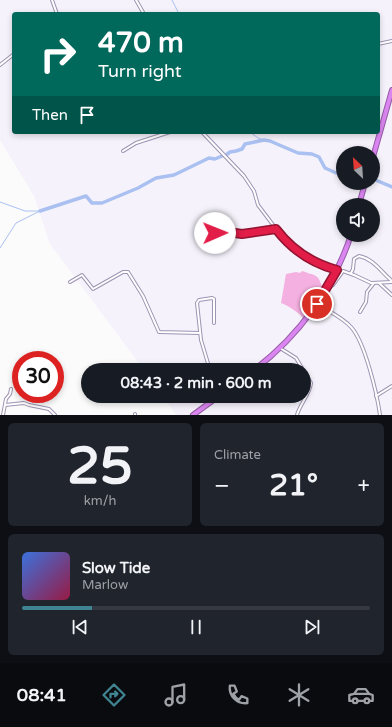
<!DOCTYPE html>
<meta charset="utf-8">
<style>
body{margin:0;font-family:"Varela Round",sans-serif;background:#20242c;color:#f1f3f6;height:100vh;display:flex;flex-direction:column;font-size:15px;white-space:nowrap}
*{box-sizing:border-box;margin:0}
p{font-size:13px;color:#9ea1a6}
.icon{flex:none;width:22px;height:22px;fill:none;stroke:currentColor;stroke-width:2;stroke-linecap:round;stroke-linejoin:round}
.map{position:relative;height:415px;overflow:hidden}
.panel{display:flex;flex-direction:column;gap:8px;padding:8px;background:#0d0f14;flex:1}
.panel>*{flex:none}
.top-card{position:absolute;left:12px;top:12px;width:368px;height:122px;border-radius:4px;box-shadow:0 2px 6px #0003;background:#00695c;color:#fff;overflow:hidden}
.needle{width:26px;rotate:335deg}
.fabs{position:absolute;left:336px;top:146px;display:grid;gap:8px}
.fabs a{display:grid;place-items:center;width:44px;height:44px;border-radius:50%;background:#171b24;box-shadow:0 2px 6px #0003;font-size:20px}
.speed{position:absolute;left:12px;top:351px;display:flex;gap:8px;font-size:20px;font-weight:700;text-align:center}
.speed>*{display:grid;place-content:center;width:52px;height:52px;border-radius:50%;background:#171b24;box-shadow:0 2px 6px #0003;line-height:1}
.speed .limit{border:6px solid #d22;background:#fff;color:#111}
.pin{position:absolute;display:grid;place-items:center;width:34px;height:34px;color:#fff;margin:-17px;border:2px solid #fff;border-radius:50%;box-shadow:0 1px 4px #0007}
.me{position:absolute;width:44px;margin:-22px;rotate:89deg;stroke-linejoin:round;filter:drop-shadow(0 0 3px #0008)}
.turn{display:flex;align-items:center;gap:14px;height:84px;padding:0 20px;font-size:18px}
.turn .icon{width:52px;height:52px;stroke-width:2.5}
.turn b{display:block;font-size:28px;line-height:34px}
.then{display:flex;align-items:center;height:38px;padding:0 20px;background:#0003;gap:8px;font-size:15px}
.big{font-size:30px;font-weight:800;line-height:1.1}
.panel .tile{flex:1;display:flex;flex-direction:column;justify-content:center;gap:6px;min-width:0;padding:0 14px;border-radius:6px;background:#20242c}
.panel .dial{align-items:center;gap:0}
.dial b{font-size:52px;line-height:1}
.song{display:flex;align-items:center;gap:12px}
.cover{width:48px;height:48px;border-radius:6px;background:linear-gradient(135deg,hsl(220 70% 55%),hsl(340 70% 35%))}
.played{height:4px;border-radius:2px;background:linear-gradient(90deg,#3f8490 20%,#363941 20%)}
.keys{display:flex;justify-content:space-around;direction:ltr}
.heat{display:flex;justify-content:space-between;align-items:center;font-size:22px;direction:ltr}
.panel .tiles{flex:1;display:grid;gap:8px;grid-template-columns:1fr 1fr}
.tile:last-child{grid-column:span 2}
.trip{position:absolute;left:81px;top:363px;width:230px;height:40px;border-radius:20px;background:#171b24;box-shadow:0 2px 6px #0003;font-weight:800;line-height:40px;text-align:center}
.tab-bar{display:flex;height:64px;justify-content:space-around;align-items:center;background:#090b0e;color:#9ea1a6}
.tab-bar .icon{width:28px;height:28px}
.tab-bar .current{color:#3f8490}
.tab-bar b{font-size:18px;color:#f1f3f6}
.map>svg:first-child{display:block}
</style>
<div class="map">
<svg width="392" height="415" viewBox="0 0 392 415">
<rect width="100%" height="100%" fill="#fbfbfb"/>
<path fill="#f5f2fb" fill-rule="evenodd" d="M0,0h392v415h-216l-13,-19h141v-26h-160l-94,-126 -16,-48 -34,-56zM14,14h364v118h-364zM343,153h30v30h-30zM343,205h30v30h-30z"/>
<path fill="#f4b0e0" d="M302,271c13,5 16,2 20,16l-8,16 -11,15c-5,-6 -14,-12 -22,-15l5,-29 10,-2 4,1z"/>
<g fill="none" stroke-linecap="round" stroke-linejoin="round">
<g stroke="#a9c0f0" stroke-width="1">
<polyline points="172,0 179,14"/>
<polyline points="250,132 258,138 264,140"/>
<polyline points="0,202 25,211 39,211"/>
<polyline points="0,248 16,223 40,211"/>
</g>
<g stroke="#a9c0f0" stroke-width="3.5">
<polyline points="226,155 230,152 236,151 242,149 245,144 264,140 270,141 298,153 312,154 319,157 325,168 343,176"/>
<polyline points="373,179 392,187"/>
<polyline points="40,211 86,196 92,203 102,203 138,188 156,178 174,175 209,158 215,159 222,156"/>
</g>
<g stroke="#9f94b3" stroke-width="4">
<g id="minor">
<polyline points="52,0 57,14"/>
<polyline points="136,0 144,14"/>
<polyline points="378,44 392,41"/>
<polyline points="0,65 14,54"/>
<polyline points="202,132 244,176 254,191 258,205 286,242 314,262 320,265 337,270"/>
<polyline points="123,151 136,143 170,132"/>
<polyline points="215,233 228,232 242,234 276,229"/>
<path d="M351,273l2,-4 1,-10 5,-3c15,3 22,16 33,25"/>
<polyline points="70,282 82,275 93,289 123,272 128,272 143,296 159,332 200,333"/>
<polyline points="379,283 392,295"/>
<polyline points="328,288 333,285 343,271 354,275 371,283 392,282"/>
<path d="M317,304c11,7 25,13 34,23 14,15 26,67 29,88"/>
<polyline points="360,312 366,302 367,292 374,283"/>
<path d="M280,348l16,10 15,25c-1,11 -11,21 -14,32"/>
<polyline points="210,370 201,340 197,303 199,300 212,298 214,299 214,323"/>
<polyline points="376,396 392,386"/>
<polyline points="5,405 24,403 29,405 49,409 55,415"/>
<polyline points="135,414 135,415"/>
<polyline points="3,415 6,399 10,394 11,389"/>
</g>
</g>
<g stroke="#945ba5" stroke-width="6">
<g id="highway">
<polyline points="373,157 392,90"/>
<polyline points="359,205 365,183"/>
<path d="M254,370c45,-34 79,-81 97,-135"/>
<polyline points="193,415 219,396"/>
</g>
</g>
<use href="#minor" stroke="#fff" stroke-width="2"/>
<use href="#highway" stroke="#da85f0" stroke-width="4"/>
</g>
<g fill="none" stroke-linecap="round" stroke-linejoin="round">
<g stroke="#92132f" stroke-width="10">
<path id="route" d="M215,233l13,-1 14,2 34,-5c16,21 35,34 61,41l-20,34"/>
</g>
<use href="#route" stroke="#e11d48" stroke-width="7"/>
</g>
</svg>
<div class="fabs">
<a><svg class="needle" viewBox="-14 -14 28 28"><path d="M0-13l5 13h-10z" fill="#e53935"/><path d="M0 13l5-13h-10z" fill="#9ea1a6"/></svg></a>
<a><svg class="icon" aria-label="sound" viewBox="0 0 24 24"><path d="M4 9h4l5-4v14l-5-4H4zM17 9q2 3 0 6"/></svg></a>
</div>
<div class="speed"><div class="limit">30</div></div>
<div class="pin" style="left:317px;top:304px;background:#d93025"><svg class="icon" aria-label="arrive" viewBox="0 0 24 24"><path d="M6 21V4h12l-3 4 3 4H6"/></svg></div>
<svg class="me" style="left:215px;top:233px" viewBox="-20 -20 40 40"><circle r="19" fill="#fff"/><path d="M0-13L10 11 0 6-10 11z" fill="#e11d48"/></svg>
<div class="trip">08:43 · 2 min · 600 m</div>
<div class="top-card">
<div class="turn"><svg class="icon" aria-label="right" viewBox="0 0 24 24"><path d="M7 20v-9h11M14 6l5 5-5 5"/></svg><div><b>470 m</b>Turn right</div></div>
<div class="then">Then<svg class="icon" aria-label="arrive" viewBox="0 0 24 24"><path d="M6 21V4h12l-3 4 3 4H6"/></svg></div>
</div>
</div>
<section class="panel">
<div class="tiles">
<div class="tile dial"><b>25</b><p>km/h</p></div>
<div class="tile"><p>Climate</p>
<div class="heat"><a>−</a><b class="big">21°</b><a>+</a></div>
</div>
<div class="tile">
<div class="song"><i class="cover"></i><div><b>Slow Tide</b><p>Marlow</p></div></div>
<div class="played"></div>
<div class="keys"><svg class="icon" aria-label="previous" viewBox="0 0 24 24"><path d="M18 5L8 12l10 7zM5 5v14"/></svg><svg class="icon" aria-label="pause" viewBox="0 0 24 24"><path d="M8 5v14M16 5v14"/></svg><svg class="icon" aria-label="next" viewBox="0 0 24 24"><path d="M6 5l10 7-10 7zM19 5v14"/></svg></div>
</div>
</div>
</section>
<nav class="tab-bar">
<b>08:41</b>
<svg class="icon current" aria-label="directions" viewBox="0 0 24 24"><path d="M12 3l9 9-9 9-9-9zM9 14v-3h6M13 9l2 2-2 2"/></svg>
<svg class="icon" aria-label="music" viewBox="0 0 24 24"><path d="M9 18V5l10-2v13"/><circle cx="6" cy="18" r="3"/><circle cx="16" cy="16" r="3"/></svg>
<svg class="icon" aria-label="phone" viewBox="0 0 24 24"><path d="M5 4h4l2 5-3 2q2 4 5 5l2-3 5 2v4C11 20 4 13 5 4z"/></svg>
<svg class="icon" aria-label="climate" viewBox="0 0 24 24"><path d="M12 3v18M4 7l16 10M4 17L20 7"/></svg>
<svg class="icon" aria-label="car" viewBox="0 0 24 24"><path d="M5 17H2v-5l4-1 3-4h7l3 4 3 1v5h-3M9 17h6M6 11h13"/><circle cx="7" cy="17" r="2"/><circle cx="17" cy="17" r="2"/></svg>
</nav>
